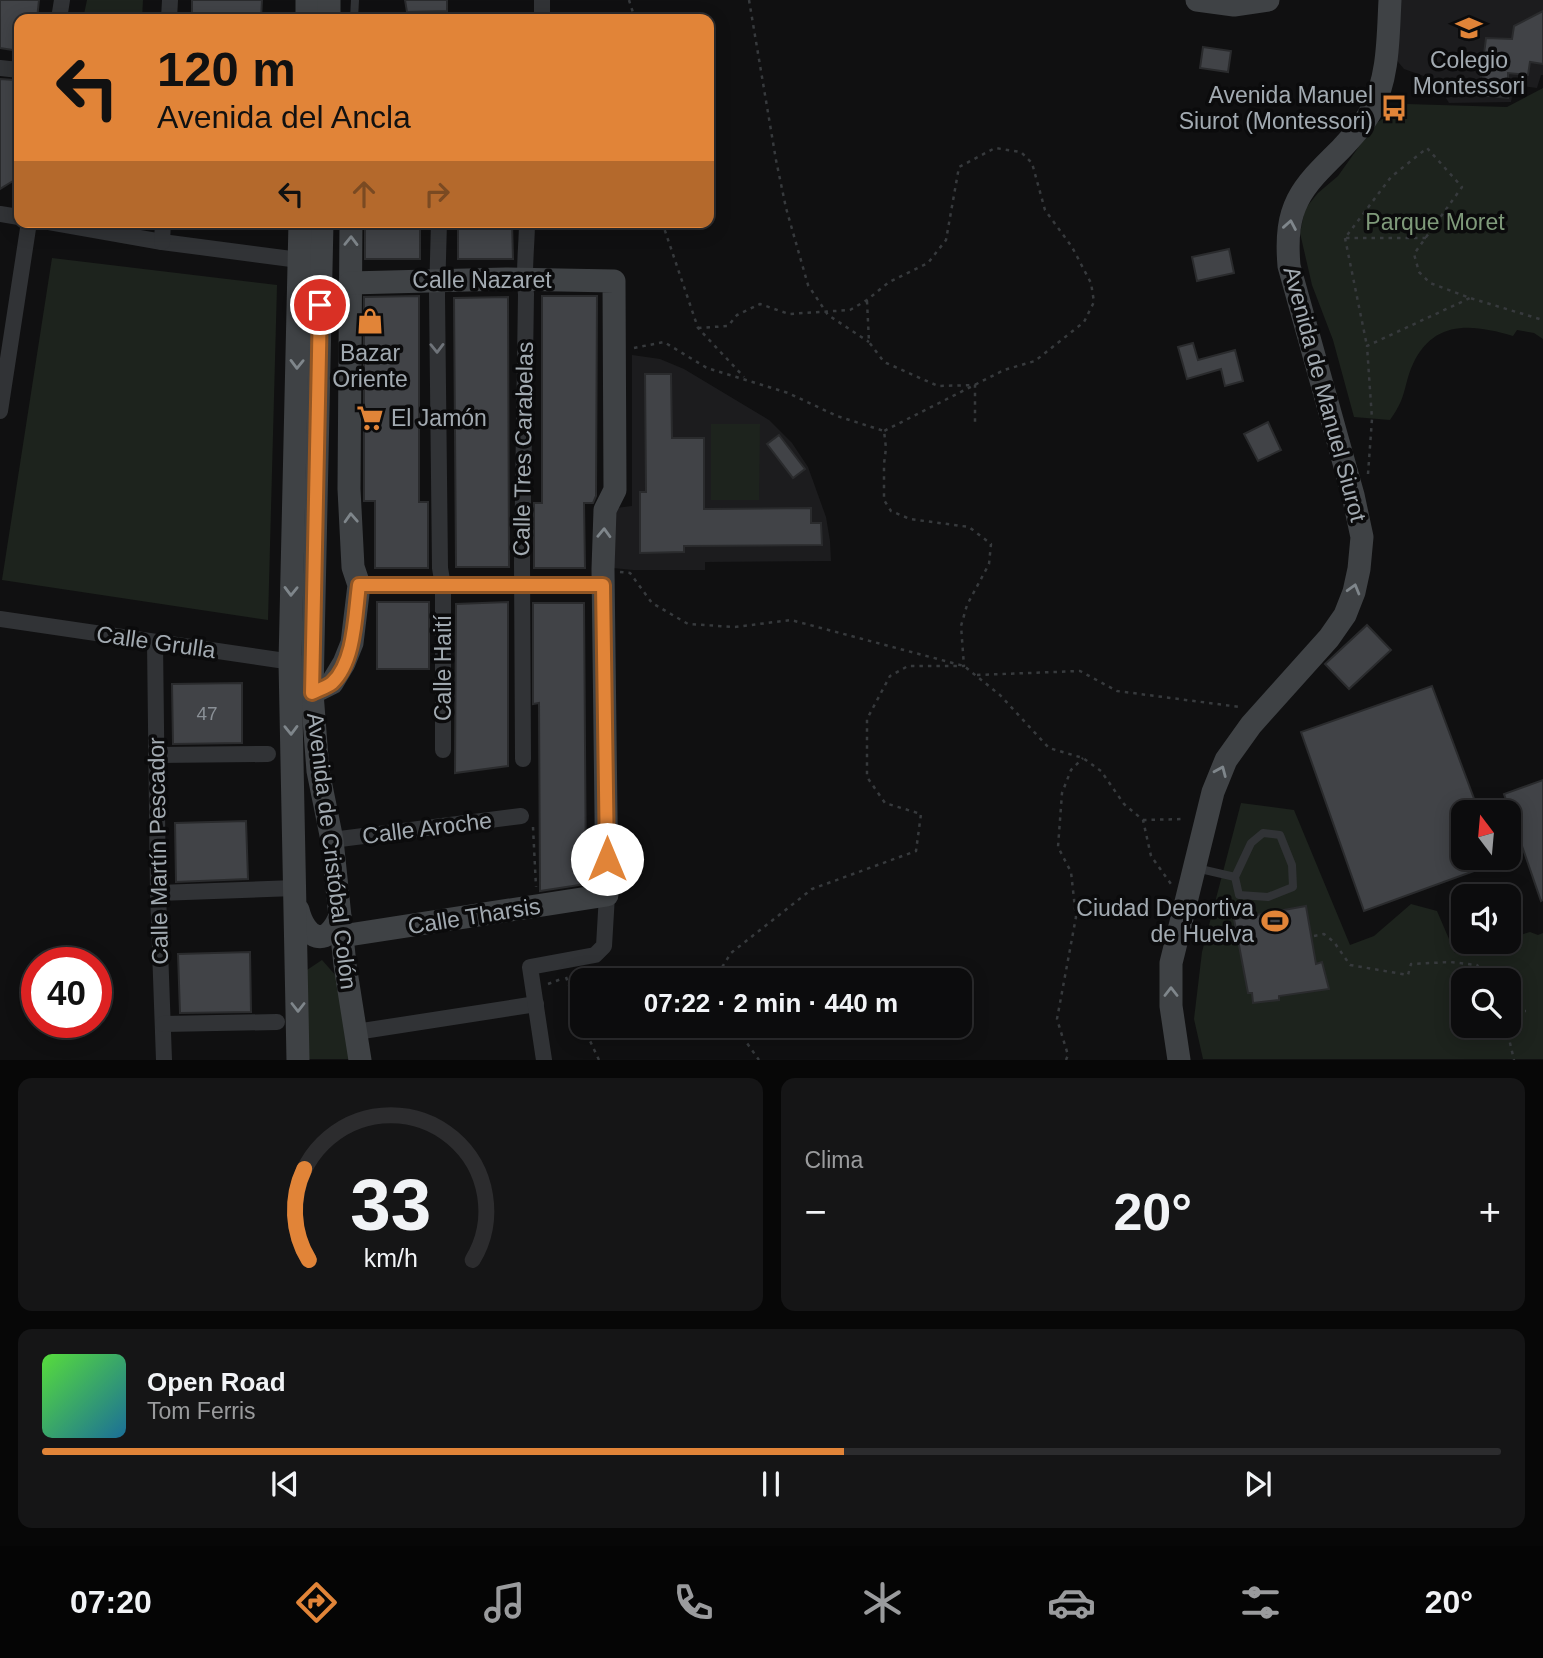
<!DOCTYPE html>
<html lang="es">
<meta charset="utf-8">
<style>
body{margin:0;font-family:Helvetica,sans-serif;background:#151516;color:#f1f3f6;height:100vh;display:flex;flex-direction:column;font-size:26px;white-space:nowrap}
*{box-sizing:border-box;margin:0}
p{font-size:23px;color:#9a9b9d}
.icon{flex:none;width:38px;height:38px;fill:none;stroke:currentColor;stroke-width:2;stroke-linecap:round;stroke-linejoin:round}
.map{position:relative;height:1060px;overflow:hidden}
.details{display:flex;flex-direction:column;gap:18px;padding:18px;background:#070707;flex:1}
.details>*{flex:none}
.guide{position:absolute;left:14px;top:14px;width:700px;height:214px;border-radius:14px;box-shadow:0 4px 18px #0003,0 0 0 2px #2c2c2e;background:#e18438;color:#111;overflow:hidden}
.needle{width:46px;rotate:344deg}
.controls{position:absolute;left:1451px;top:800px;display:grid;gap:14px}
.controls a{display:grid;place-items:center;width:70px;height:70px;border-radius:14px;background:#0c0c0d;box-shadow:0 4px 18px #0003,0 0 0 2px #2c2c2e;font-size:35px}
.speed{position:absolute;left:21px;top:947px;display:flex;gap:14px;font-size:35px;font-weight:700;text-align:center}
.speed>*{display:grid;place-content:center;width:91px;height:91px;border-radius:50%;background:#0c0c0d;box-shadow:0 4px 18px #0003,0 0 0 2px #2c2c2e;line-height:1}
.speed .limit{border:10px solid #d22;background:#fff;color:#111}
.pin{position:absolute;display:grid;place-items:center;width:60px;height:60px;color:#fff;margin:-30px;border:4px solid #fff;border-radius:50%;box-shadow:0 2px 7px #0007}
.me{position:absolute;width:77px;margin:-38px;rotate:0deg;stroke-linejoin:round;filter:drop-shadow(0 0 5px #0008)}
.turn{display:flex;align-items:center;gap:24px;height:147px;padding:0 28px;font-size:32px}
.turn .icon{width:91px;height:91px;stroke-width:2.5}
.turn b{display:block;font-size:49px;line-height:60px}
.lanes{display:flex;align-items:center;height:66px;padding:0 28px;background:#0003;justify-content:center;gap:35px;direction:ltr}
.lanes .off{opacity:.35}
.big{font-size:52px;font-weight:700;line-height:1.1}
.details .widget{flex:1;display:flex;flex-direction:column;justify-content:center;gap:10px;min-width:0;padding:0 24px;border-radius:14px;background:#151516}
.details .dial{align-items:center;gap:0}
.dial svg{height:182px;overflow:visible;fill:none;stroke:#2c2c2e;stroke-width:7;stroke-linecap:round;text-anchor:middle}
.dial text{fill:#f1f3f6;stroke:none}
.song{display:flex;align-items:center;gap:21px}
.cover{width:84px;height:84px;border-radius:10px;background:linear-gradient(135deg,hsl(110 70% 55%),hsl(200 70% 35%))}
.played{height:7px;border-radius:4px;background:linear-gradient(90deg,#e18438 55%,#2c2c2e 55%)}
.keys{display:flex;justify-content:space-around;direction:ltr}
.heat{display:flex;justify-content:space-between;align-items:center;font-size:38px;direction:ltr}
.details .tiles{flex:1;display:grid;gap:18px;grid-template-columns:1fr 1fr}
.widget:last-child{grid-column:span 2}
.trip{position:absolute;left:570px;top:968px;width:402px;height:70px;border-radius:14px;background:#0c0c0d;box-shadow:0 4px 18px #0003,0 0 0 2px #2c2c2e;font-weight:700;line-height:70px;text-align:center}
.dock{display:flex;height:112px;justify-content:space-around;align-items:center;background:#050505;color:#9a9b9d}
.dock .icon{width:49px;height:49px}
.dock .active{color:#e18438}
.dock b{font-size:32px;color:#f1f3f6}
.map>svg:first-child{display:block}
</style>
<div class="map">
<svg width="1543" height="1060" viewBox="0 0 1543 1060">
<rect width="100%" height="100%" fill="#101011"/>
<g fill="#1c1c1e">
<polygon points="1397,0 1543,0 1543,75 1541,75 1537,88 1514,85 1511,102 1449,103 1435,80 1404,69 1394,57"/>
<polygon points="632,355 660,359 684,369 769,420 792,443 808,467 826,517 830,541 831,561 705,562 705,570 633,570 613,568 616,508 632,506"/>
</g>
<g fill="#1d231d" fill-rule="evenodd">
<polygon points="87,0 143,0 142,19 83,19"/>
<path d="M1543,88v251l-9,-6 -17,-3 -4,6c-40,-12 -79,-17 -100,28 -6,12 -7,25 -12,37 -3,7 -7,13 -11,19l-36,-3 -21,-77 -21,-55 -12,-52 5,-24 13,-16 20,-17 37,-52 31,-20 101,3z"/>
<polygon points="52,258 277,285 268,620 2,580"/>
<polygon points="711,424 760,424 759,500 711,500"/>
<path d="M1241,803l53,7 56,135 24,-9 37,-32 26,7 18,42 42,-11h11l1,-4 21,-6 8,3 5,-2v126h-340l-9,-40 8,-67zM1463,980h45v46h-45z"/>
<polygon points="322,960 337,977 350,1059 308,1059 307,970"/>
</g>
<g fill="#414347" stroke="#2a2b2d" stroke-width="2">
<polygon points="0,0 39,0 37,19 19,19 19,51 0,48"/>
<polygon points="192,0 262,0 261,19 192,19"/>
<polygon points="405,0 447,0 447,11 407,12"/>
<polygon points="1543,11 1543,64 1530,62 1528,75 1508,73 1508,98 1479,95 1486,38 1512,39 1514,26"/>
<polygon points="1203,47 1231,51 1228,72 1200,68"/>
<polygon points="0,79 15,80 19,84 19,129 13,181 0,189"/>
<rect x="365" y="222" width="55" height="37"/>
<polygon points="458,222 512,222 513,259 458,259"/>
<polygon points="1229,249 1234,273 1197,281 1192,257"/>
<polygon points="419,296 419,502 428,502 428,568 375,568 375,501 364,501 364,297"/>
<polygon points="542,296 597,296 596,496 593,503 584,503 585,568 534,568 534,503 542,503"/>
<polygon points="508,297 509,567 456,567 454,298"/>
<polygon points="1193,343 1198,360 1235,350 1243,381 1225,386 1221,369 1187,379 1178,347"/>
<polygon points="645,374 671,374 672,438 704,438 704,509 811,508 811,523 821,523 822,545 684,546 684,552 640,553 640,492 646,492"/>
<polygon points="1268,422 1281,450 1258,461 1244,434"/>
<polygon points="779,435 805,469 793,478 767,444"/>
<rect x="377" y="602" width="52" height="67"/>
<polygon points="508,602 508,766 455,773 456,604"/>
<polygon points="533,603 584,603 586,884 540,891 539,703 533,704"/>
<polygon points="1367,625 1391,650 1349,689 1325,664"/>
<polygon points="242,683 242,743 173,744 172,684"/>
<polygon points="1432,686 1479,812 1463,812 1463,858 1507,859 1364,911 1301,732"/>
<polygon points="1543,780 1543,900 1541,901 1504,794"/>
<polygon points="246,821 248,879 176,882 175,823"/>
<polygon points="1306,906 1316,964 1322,962 1329,989 1279,996 1279,1000 1253,1003 1252,993 1248,993 1234,919"/>
<polygon points="250,952 251,1012 180,1013 178,954"/>
</g>
<g fill="none" stroke-linecap="round" stroke-linejoin="round">
<g stroke="#373a3d" stroke-width="2.5" stroke-dasharray="3.5 5" stroke-linecap="butt">
<polyline points="629,0 635,19"/>
<polyline points="749,0 776,160 786,208 808,285 828,315 869,342"/>
<polyline points="662,222 698,328 744,377"/>
<polyline points="1345,238 1367,346"/>
<polyline points="1426,238 1345,238 1391,177 1427,148 1462,187 1414,254 1419,272 1430,283 1470,298 1543,320"/>
<polyline points="867,301 869,342 884,362 938,386 975,385 975,422"/>
<polyline points="698,328 728,326 737,315 760,304 789,314 850,310 867,300 889,282 928,263 946,240 959,167 995,148 1021,152 1032,163 1045,210 1072,247 1091,283 1094,302 1084,322 1035,361 1004,370 884,431"/>
<polyline points="634,348 664,342 707,368 788,393 837,416 884,431 886,448 884,464 884,500 891,511 910,519 969,527 991,544 989,564 967,605 961,626 964,666 908,666 890,676 867,719 867,777 885,803 921,814 916,851 812,889 731,953 714,980"/>
<polyline points="1368,474 1372,419 1367,346 1470,298"/>
<polyline points="620,572 630,573 652,603 688,624 735,627 791,620 964,666 1000,695 1049,748 1083,758 1101,771 1124,804 1143,820 1151,856 1171,884"/>
<polyline points="977,675 1080,671 1117,691 1240,707"/>
<polyline points="1143,820 1185,819"/>
<polyline points="533,827 536,887"/>
<polyline points="1314,936 1324,934 1334,942 1350,965 1408,975 1411,964 1450,962 1477,965 1488,980"/>
<polyline points="566,977 583,1025"/>
<polyline points="548,984 564,978"/>
<polyline points="1508,1011 1526,1011"/>
<polyline points="583,1026 599,1060"/>
<polyline points="729,1026 744,1039 759,1060"/>
<polyline points="1506,1026 1514,1060"/>
<polyline points="1066,1060 1068,1055 1057,1019 1076,917 1071,872 1058,847 1062,793 1071,770 1083,758"/>
</g>
<g stroke="#313336" stroke-width="8">
<polyline points="354,19 355,0"/>
<polyline points="1196,868 1235,877 1251,843 1263,833 1280,835 1292,865 1293,887 1268,897 1239,895 1235,877"/>
</g>
<g stroke="#313336" stroke-width="16">
<polyline points="542,0 542,19"/>
<polyline points="59,19 62,0"/>
<polyline points="169,19 170,0"/>
<polyline points="0,68 19,70"/>
<polyline points="0,214 19,217"/>
<polyline points="49,222 162,242 299,260"/>
<polyline points="439,222 437,295 440,568 443,586 443,750"/>
<polyline points="162,242 163,222"/>
<polyline points="0,411 29,222"/>
<polyline points="359,585 603,585"/>
<polyline points="0,619 299,663"/>
<polyline points="155,642 158,893 164,1060"/>
<polyline points="156,755 268,754"/>
<path d="M523,759l-1,-196 4,-269c-3,-21 1,-49 1,-72"/>
<polyline points="332,840 521,816"/>
<polyline points="158,893 295,888"/>
<polyline points="163,1024 277,1022"/>
<polyline points="356,1032 536,1004"/>
<polyline points="544,1060 530,967 595,955 604,946 607,895"/>
</g>
<g stroke="#3f4245" stroke-width="23">
<polyline points="1197,0 1234,5 1268,0"/>
<polyline points="307,19 307,0"/>
<polyline points="329,19 329,0"/>
<polyline points="322,222 312,693 318,771 332,840 345,965 360,1060"/>
<polyline points="312,693 332,683 344,663 352,643 359,585 353,567 349,489 351,222"/>
<path d="M298,910c7,29 29,39 42,6"/>
<polyline points="342,936 607,895 603,569 605,510 615,490 614,281 506,279 350,283"/>
<polyline points="298,1060 290,662 300,222"/>
<path d="M1179,1060l-8,-54v-43l42,-171 13,-32 25,-35 78,-87 16,-23 9,-23 5,-23 3,-32 -9,-42 -64,-229c-5,-60 11,-77 52,-117 11,-12 22,-23 30,-38 18,-33 17,-75 19,-111"/>
</g>
</g>
<defs><path id="oneway-chevron" d="M-2-3.5L2.5 0L-2 3.5" fill="none" stroke-width="1.6" stroke-linecap="round" stroke-linejoin="round" transform="scale(1.75)"/></defs>
<g stroke="#7f868b">
<use href="#oneway-chevron" transform="translate(1290 225) rotate(-80)"/>
<use href="#oneway-chevron" transform="translate(351 241) rotate(-89)"/>
<use href="#oneway-chevron" transform="translate(297 364) rotate(91)"/>
<use href="#oneway-chevron" transform="translate(351 518) rotate(-93)"/>
<use href="#oneway-chevron" transform="translate(604 533) rotate(-88)"/>
<use href="#oneway-chevron" transform="translate(1354 589) rotate(-74)"/>
<use href="#oneway-chevron" transform="translate(291 591) rotate(91)"/>
<use href="#oneway-chevron" transform="translate(291 730) rotate(89)"/>
<use href="#oneway-chevron" transform="translate(1221 771) rotate(-67)"/>
<use href="#oneway-chevron" transform="translate(1171 992) rotate(-90)"/>
<use href="#oneway-chevron" transform="translate(298 1007) rotate(90)"/>
</g>
<use stroke="#6f747a" href="#oneway-chevron" transform="translate(437 348) rotate(89)"/>
<g fill="none" stroke-linecap="round" stroke-linejoin="round">
<g stroke="#925624" stroke-width="18">
<path id="route" d="M320,305l-8,388c6,-3 15,-6 20,-10 23,-21 23,-69 27,-98h244l4,274"/>
</g>
<use href="#route" stroke="#e18438" stroke-width="12"/>
</g>
<defs>
<g id="school-bare" transform="scale(2.1)"><path d="M0-5L7-2L0 1L-7-2ZM-4 1L0 2.5L4 1V4Q0 6-4 4Z" fill="#e18438" stroke="#0b0b0c" stroke-width="2.5" paint-order="stroke"/></g>
<g id="bus-bare" transform="scale(2.1)"><path d="M-5-6H5V4H4V6H2V4H-2V6H-4V4H-5ZM-3.5-4V0h7V-4ZM-3.5 1.2v1.5H-2V1.2ZM2 1.2v1.5H3.5V1.2Z" fill="#e18438" stroke="#0b0b0c" stroke-width="2.5" paint-order="stroke"/></g>
<g id="shop-bare" transform="scale(2.1)"><path d="M-5-2.5h2.3a2.7 3.5 0 0 1 5.4 0H5L5.5 6h-11ZM-1.5-2.5h3a1.5 2.3 0 0 0-3 0Z" fill="#e18438" stroke="#0b0b0c" stroke-width="2.5" paint-order="stroke"/></g>
<g id="supermarket-bare" transform="scale(2.1)"><path d="M-6-5.5h2.5l.6 2H6L4.5 2H-2.5L-4.4-4H-6ZM-1.5 3.2a1.3 1.3 0 1 0 .1 0ZM3 3.2a1.3 1.3 0 1 0 .1 0Z" fill="#e18438" stroke="#0b0b0c" stroke-width="2.5" paint-order="stroke"/></g>
<g id="stadium-bare" transform="scale(2.1)"><path d="M0-5a6.5 5 0 1 0 0 10a6.5 5 0 1 0 0-10ZM-3.5-1.8h7v3.6h-7Z" fill="#e18438" stroke="#0b0b0c" stroke-width="2.5" paint-order="stroke"/></g>
</defs>
<g fill-rule="evenodd">
<use href="#school-bare" x="1469" y="28"/>
<use href="#bus-bare" x="1394" y="108"/>
<use href="#shop-bare" x="370" y="321"/>
<use href="#supermarket-bare" x="370" y="418"/>
<use href="#stadium-bare" x="1275" y="921"/>
</g>
<g text-anchor="middle" stroke-width="7" stroke-linejoin="round" paint-order="stroke">
<g font-size="19" fill="#8a9096">
<text x="207" y="720">47</text>
</g>
<g font-size="23" fill="#a2aab1" stroke="#0b0b0c">
<text x="1469" y="68">Colegio<tspan x="1469" dy="26">Montessori</tspan></text>
<text x="1373" y="103" text-anchor="end">Avenida Manuel<tspan x="1373" dy="26">Siurot (Montessori)</tspan></text>
<text x="370" y="361">Bazar<tspan x="370" dy="26">Oriente</tspan></text>
<text x="391" y="426" text-anchor="start">El Jamón</text>
<text x="1254" y="916" text-anchor="end">Ciudad Deportiva<tspan x="1254" dy="26">de Huelva</tspan></text>
</g>
<g font-size="23" fill="#7f9a7a" stroke="#0b0b0c">
<text x="1435" y="230">Parque Moret</text>
</g>
<g font-size="23" fill="#a2aab1" stroke="#0b0b0c">
<text x="482" y="288">Calle Nazaret</text>
<text transform="translate(1325 394) rotate(75)" y="8">Avenida de Manuel Siurot</text>
<text transform="translate(523 449) rotate(-89)" y="8">Calle Tres Carabelas</text>
<text transform="translate(156 642) rotate(8)" y="8">Calle Grulla</text>
<text transform="translate(443 668) rotate(-90)" y="8">Calle Haití</text>
<text transform="translate(427 828) rotate(-7)" y="8">Calle Aroche</text>
<text transform="translate(158 851) rotate(-91)" y="8">Calle Martín Pescador</text>
<text transform="translate(332 851) rotate(83)" y="8">Avenida de Cristóbal Colón</text>
<text transform="translate(474 916) rotate(-9)" y="8">Calle Tharsis</text>
</g>
</g>
</svg>
<div class="controls">
<a><svg class="needle" viewBox="-14 -14 28 28"><path d="M0-13l5 13h-10z" fill="#e53935"/><path d="M0 13l5-13h-10z" fill="#9a9b9d"/></svg></a>
<a><svg class="icon" aria-label="sound" viewBox="0 0 24 24"><path d="M4 9h4l5-4v14l-5-4H4zM17 9q2 3 0 6"/></svg></a>
<a><svg class="icon" aria-label="search" viewBox="0 0 24 24"><circle cx="10" cy="10" r="6"/><path d="M15 15l6 6"/></svg></a>
</div>
<div class="speed"><div class="limit">40</div></div>
<div class="pin" style="left:320px;top:305px;background:#d93025"><svg class="icon" aria-label="arrive" viewBox="0 0 24 24"><path d="M6 21V4h12l-3 4 3 4H6"/></svg></div>
<svg class="me" style="left:607px;top:859px" viewBox="-20 -20 40 40"><circle r="19" fill="#fff"/><path d="M0-13L10 11 0 6-10 11z" fill="#e18438"/></svg>
<div class="trip">07:22 · 2 min · 440 m</div>
<div class="guide">
<div class="turn"><svg class="icon" aria-label="left" viewBox="0 0 24 24"><path d="M17 20v-9H6M10 6l-5 5 5 5"/></svg><div><b>120 m</b>Avenida del Ancla</div></div>
<div class="lanes"><svg class="icon" aria-label="left" viewBox="0 0 24 24"><path d="M17 20v-9H6M10 6l-5 5 5 5"/></svg><svg class="icon off" aria-label="ahead" viewBox="0 0 24 24"><path d="M12 20V5M6 11l6-6 6 6"/></svg><svg class="icon off" aria-label="right" viewBox="0 0 24 24"><path d="M7 20v-9h11M14 6l5 5-5 5"/></svg></div>
</div>
</div>
<section class="details">
<div class="tiles">
<div class="widget dial"><svg viewBox="0 0 100 80">
<path d="M14 69A42 42 0 1 1 86 69"/>
<path d="M14 69A42 42 0 0 1 12 29" stroke="#e18438"/>
<text x="50" y="56" font-size="32" font-weight="700">33</text>
<text x="50" y="72" font-size="11">km/h</text>
</svg></div>
<div class="widget"><p>Clima</p>
<div class="heat"><a>−</a><b class="big">20°</b><a>+</a></div>
</div>
<div class="widget">
<div class="song"><i class="cover"></i><div><b>Open Road</b><p>Tom Ferris</p></div></div>
<div class="played"></div>
<div class="keys"><svg class="icon" aria-label="previous" viewBox="0 0 24 24"><path d="M18 5L8 12l10 7zM5 5v14"/></svg><svg class="icon" aria-label="pause" viewBox="0 0 24 24"><path d="M8 5v14M16 5v14"/></svg><svg class="icon" aria-label="next" viewBox="0 0 24 24"><path d="M6 5l10 7-10 7zM19 5v14"/></svg></div>
</div>
</div>
</section>
<nav class="dock">
<b>07:20</b>
<svg class="icon active" aria-label="directions" viewBox="0 0 24 24"><path d="M12 3l9 9-9 9-9-9zM9 14v-3h6M13 9l2 2-2 2"/></svg>
<svg class="icon" aria-label="music" viewBox="0 0 24 24"><path d="M9 18V5l10-2v13"/><circle cx="6" cy="18" r="3"/><circle cx="16" cy="16" r="3"/></svg>
<svg class="icon" aria-label="phone" viewBox="0 0 24 24"><path d="M5 4h4l2 5-3 2q2 4 5 5l2-3 5 2v4C11 20 4 13 5 4z"/></svg>
<svg class="icon" aria-label="climate" viewBox="0 0 24 24"><path d="M12 3v18M4 7l16 10M4 17L20 7"/></svg>
<svg class="icon" aria-label="car" viewBox="0 0 24 24"><path d="M5 17H2v-5l4-1 3-4h7l3 4 3 1v5h-3M9 17h6M6 11h13"/><circle cx="7" cy="17" r="2"/><circle cx="17" cy="17" r="2"/></svg>
<svg class="icon" aria-label="filters" viewBox="0 0 24 24"><path d="M4 7h16M4 17h16"/><circle cx="9" cy="7" r="2"/><circle cx="15" cy="17" r="2"/></svg>
<b>20°</b>
</nav>
